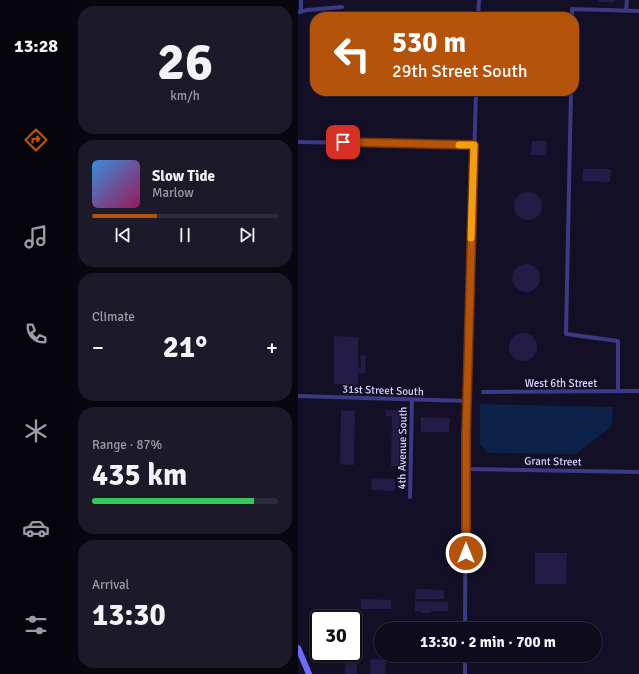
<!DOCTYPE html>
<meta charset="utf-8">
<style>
body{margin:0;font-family:Signika,sans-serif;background:#1c1929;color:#f1f3f6;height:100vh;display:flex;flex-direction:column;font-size:15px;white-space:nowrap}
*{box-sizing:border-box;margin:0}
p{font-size:13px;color:#9b9ba3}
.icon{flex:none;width:22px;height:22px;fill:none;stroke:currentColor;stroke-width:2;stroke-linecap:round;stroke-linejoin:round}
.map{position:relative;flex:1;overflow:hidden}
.drawer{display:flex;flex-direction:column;gap:6px;padding:6px;background:#08060f;width:226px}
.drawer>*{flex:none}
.banner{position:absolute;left:12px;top:12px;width:269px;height:84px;border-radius:16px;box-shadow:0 1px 3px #0004,0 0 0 1px #2e2b3b;background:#b45309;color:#fff;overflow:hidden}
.speed{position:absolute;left:12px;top:610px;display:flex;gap:8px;font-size:20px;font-weight:700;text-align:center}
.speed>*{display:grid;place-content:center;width:52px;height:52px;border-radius:50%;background:#0e0b1c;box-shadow:0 1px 3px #0004,0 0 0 1px #2e2b3b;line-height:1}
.speed .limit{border:2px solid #111;border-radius:6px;background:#fff;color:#111}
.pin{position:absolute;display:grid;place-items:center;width:34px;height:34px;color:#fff;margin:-17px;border-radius:8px;box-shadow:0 2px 6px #0006}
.me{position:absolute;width:44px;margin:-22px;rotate:0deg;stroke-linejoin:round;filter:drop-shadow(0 0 3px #0008)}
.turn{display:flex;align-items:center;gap:14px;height:84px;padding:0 16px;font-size:18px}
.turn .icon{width:52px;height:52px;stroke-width:2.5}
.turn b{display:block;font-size:28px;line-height:34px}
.big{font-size:30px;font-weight:700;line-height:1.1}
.drawer .card{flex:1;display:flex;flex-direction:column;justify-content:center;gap:6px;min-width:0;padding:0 14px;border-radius:16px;background:#1c1929}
.drawer .dial{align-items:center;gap:0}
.dial b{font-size:52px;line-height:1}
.song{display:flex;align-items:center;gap:12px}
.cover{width:48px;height:48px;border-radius:6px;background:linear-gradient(135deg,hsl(210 70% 55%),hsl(330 70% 35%))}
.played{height:4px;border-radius:2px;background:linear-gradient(90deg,#b45309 35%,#2e2b3b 35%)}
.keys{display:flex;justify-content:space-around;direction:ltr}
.heat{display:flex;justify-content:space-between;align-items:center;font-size:22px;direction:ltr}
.charge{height:6px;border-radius:3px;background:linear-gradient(90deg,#34c759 87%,#2e2b3b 0)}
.trip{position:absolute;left:76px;top:622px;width:228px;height:40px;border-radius:20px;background:#0e0b1c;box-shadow:0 1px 3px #0004,0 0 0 1px #2e2b3b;font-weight:700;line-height:40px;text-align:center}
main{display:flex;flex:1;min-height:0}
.tabs{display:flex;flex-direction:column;width:72px;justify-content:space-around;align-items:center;background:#06040b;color:#9b9ba3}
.tabs .icon{width:28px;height:28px}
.tabs .on{color:#b45309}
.tabs b{font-size:18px;color:#f1f3f6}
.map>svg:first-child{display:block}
</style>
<main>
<nav class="tabs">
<b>13:28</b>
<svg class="icon on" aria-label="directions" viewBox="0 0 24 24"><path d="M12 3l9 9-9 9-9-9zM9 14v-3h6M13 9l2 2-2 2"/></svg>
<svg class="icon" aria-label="music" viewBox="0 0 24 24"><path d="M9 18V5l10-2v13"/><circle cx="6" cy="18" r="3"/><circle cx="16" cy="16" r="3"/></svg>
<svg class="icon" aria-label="phone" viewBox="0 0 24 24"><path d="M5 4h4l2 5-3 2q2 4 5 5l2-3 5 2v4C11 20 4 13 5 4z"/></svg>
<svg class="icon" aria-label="climate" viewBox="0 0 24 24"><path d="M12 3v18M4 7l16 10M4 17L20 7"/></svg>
<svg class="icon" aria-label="car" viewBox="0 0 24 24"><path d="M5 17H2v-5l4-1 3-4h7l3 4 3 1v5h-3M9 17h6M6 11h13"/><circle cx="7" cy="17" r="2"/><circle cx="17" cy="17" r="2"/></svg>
<svg class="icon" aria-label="filters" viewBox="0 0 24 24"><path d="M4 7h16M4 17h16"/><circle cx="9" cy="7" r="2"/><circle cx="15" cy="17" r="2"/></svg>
</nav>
<section class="drawer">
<div class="card dial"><b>26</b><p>km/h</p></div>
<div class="card">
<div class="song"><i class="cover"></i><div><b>Slow Tide</b><p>Marlow</p></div></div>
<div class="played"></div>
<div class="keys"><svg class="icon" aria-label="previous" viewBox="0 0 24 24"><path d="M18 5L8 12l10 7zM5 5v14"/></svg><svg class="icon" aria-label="pause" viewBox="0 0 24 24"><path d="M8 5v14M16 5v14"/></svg><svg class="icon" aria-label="next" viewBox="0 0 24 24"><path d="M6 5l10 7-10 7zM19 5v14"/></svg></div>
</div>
<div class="card"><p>Climate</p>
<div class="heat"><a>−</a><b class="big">21°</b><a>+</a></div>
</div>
<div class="card"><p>Range · 87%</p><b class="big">435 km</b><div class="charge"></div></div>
<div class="card"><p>Arrival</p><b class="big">13:30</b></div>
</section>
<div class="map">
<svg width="341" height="674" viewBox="0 0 341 674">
<rect width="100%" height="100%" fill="#130f26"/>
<polygon fill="#0c2248" points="182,404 315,407 314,426 278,454 190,453 182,444"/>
<g fill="#241b47">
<rect x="300" y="0" width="17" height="2"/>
<polygon points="234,141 249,141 248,155 233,155"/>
<polygon points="285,169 313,169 312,182 284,181"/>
<circle cx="230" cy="206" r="14"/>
<circle cx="228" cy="278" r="14"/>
<circle cx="225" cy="347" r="14"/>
<polygon points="36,336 60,337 60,367 63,368 63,355 68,356 67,373 60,373 60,385 36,384"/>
<polygon points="43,410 57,411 56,465 42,464"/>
<polygon points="88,410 106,410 105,466 93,466 94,416 88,416"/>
<polygon points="123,417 152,418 151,432 123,432"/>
<polygon points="74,478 97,479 97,491 73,490"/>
<polygon points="237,553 269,553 268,584 237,584"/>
<polygon points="118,589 146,590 146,599 117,599"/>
<polygon points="63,599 93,600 93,609 63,609"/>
<polygon points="117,601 150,602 150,611 133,611 133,613 123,613 123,611 117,611"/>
<polygon points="48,654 59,654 59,674 47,674"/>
<polygon points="73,659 88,660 87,674 72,674"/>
</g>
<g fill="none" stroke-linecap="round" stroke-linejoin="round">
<g stroke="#3d3a85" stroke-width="4">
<polyline points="328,10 329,0"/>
<polyline points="0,12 9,10 44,7"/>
<polyline points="3,12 3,0"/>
<polyline points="180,17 181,0"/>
<polyline points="274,17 274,9 341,11"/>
<polyline points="273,91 268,334 320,341 320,391"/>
<polyline points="0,142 176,145"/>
<polyline points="185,392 341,391"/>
<polyline points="0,396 169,401"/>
<polyline points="168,469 341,472"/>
<polyline points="112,497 114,399"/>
<polyline points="167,629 168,436 178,91"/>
<polyline points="167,674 167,655"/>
</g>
<polyline stroke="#6f6bff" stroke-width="6" points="0,648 11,674"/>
</g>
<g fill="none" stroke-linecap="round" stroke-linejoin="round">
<g stroke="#753606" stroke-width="10">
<polyline id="route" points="45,142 176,145 168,436 168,553"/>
</g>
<use href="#route" stroke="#b45309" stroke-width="7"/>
<polyline stroke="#f59e0b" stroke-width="7" points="161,145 176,145 173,238"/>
</g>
<g text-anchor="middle" stroke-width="3" stroke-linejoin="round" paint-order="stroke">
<g font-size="11" fill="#d9d4ff" stroke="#130f26">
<text x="263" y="387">West 6th Street</text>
<text transform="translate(85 390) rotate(2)" y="4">31st Street South</text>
<text transform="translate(104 448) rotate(-89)" y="4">4th Avenue South</text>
<text transform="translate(255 461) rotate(1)" y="4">Grant Street</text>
</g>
</g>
</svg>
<div class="speed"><div class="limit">30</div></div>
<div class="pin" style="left:45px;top:142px;background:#d93025"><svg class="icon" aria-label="arrive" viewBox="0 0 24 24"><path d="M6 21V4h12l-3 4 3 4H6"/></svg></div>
<svg class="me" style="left:168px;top:553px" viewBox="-20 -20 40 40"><circle r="17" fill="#b45309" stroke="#fff" stroke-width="3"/><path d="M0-11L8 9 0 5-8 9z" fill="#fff"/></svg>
<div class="trip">13:30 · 2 min · 700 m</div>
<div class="banner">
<div class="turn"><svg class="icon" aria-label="left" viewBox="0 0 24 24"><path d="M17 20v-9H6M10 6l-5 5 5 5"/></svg><div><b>530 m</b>29th Street South</div></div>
</div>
</div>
</main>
